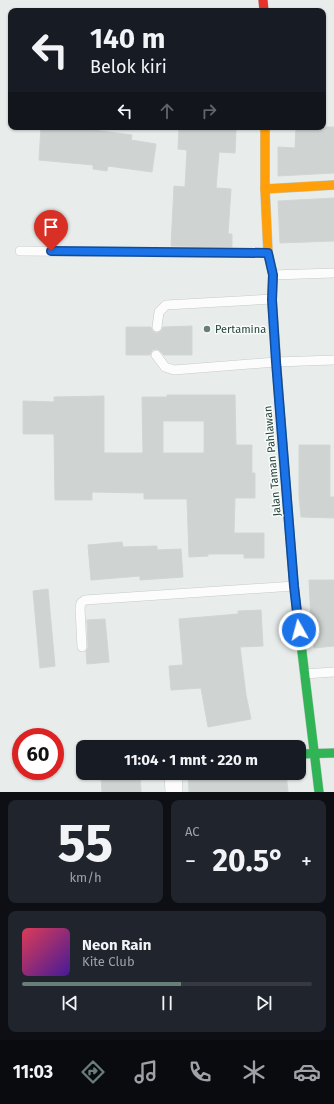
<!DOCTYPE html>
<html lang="id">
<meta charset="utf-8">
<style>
body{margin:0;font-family:"Fira Sans",sans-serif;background:#20242c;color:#f1f3f6;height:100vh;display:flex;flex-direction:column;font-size:15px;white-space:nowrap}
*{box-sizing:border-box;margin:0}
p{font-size:13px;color:#9ea1a6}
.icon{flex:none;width:22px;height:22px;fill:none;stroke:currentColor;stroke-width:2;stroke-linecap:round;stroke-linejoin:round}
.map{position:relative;height:792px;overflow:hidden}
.details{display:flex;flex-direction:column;gap:8px;padding:8px;background:#0d0f14;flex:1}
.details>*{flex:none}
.guide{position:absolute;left:8px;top:8px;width:318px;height:122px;border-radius:8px;box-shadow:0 1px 3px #0004;background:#171b24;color:#f1f3f6;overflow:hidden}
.speed{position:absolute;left:12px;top:728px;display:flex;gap:8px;font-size:20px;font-weight:700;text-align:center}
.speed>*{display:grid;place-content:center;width:52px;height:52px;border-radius:50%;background:#171b24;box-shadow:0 1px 3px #0004;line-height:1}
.speed .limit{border:6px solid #d22;background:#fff;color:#111}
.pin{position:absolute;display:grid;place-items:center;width:34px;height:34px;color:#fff;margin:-41px -17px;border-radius:50% 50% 50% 0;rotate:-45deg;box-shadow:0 0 4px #0007}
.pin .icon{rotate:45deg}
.me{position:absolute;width:44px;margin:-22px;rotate:353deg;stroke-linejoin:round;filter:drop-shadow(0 0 3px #0008)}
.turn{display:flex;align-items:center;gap:14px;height:84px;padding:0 16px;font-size:18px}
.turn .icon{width:52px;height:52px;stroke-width:2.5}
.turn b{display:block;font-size:28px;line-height:34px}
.lanes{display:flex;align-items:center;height:38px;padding:0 16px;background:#0003;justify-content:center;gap:20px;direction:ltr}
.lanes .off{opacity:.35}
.big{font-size:30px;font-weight:700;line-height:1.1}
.details .card{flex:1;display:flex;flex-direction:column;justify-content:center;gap:6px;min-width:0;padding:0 14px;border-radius:8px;background:#20242c}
.details .dial{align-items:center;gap:0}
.dial b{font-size:52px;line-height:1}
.song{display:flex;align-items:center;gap:12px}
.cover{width:48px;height:48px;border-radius:6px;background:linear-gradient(135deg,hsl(350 70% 55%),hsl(260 70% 35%))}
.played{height:4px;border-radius:2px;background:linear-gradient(90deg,#697e78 55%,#363941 55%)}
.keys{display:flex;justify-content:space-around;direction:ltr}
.heat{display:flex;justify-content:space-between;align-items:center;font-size:22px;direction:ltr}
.details .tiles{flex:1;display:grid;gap:8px;grid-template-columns:1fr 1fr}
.card:last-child{grid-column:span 2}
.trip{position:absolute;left:76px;top:740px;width:230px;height:40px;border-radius:8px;background:#171b24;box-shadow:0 1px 3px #0004;font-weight:700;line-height:40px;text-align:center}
.dock{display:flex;height:64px;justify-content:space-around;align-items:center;background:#090b0e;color:#9ea1a6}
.dock .icon{width:28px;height:28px}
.dock .active{color:#697e78}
.dock b{font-size:18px;color:#f1f3f6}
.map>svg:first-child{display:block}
</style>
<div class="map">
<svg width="334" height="792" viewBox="0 0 334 792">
<rect width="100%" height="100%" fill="#e8edeb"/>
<g fill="#cfd4d2" stroke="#d1d6d4" fill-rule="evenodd">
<polygon points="41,127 93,128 93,130 132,135 131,140 156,144 152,172 108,166 107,171 93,169 93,165 39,160"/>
<polygon points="179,127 236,129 235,153 219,152 216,188 231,189 228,234 232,234 232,247 171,246 174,186 185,187 187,150 178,149"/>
<polygon points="296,127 334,127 334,173 278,176 278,147 295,148"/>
<polygon points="334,198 334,241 280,243 278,201"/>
<polygon points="192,326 192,355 164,355 159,350 156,349 152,350 150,355 126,355 126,327 151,327 153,331 157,333 161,331 163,327"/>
<path d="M167,395h68l1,50h16v28h3v25h-20l-1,35h30v25h-20v-4h-36v2l-19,1 -2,-58h-43v-6l-52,-1v8h-37l-1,-66h-31v-33l31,1v-5l50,-1v57h39l-1,-56h25zM163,421h41v32h-41z"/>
<polygon points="299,445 330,445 330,497 334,497 334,518 301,517 299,496"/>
<polygon points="122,542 123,547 157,546 157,550 181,549 183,577 140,580 140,576 91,580 88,545"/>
<polygon points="309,580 334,580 334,646 314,648 311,620"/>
<polygon points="48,589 55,666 40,668 33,591"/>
<polygon points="261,610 263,646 240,647 246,695 251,719 208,727 201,688 171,690 169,666 183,665 179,619 238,614 238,611"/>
<polygon points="105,619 109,662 87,664 86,651 88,647 87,620"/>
<polygon points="188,773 286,773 288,792 189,792"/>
<polygon points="140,775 141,792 102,792 101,777"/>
</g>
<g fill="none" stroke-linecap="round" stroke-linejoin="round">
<g stroke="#c5cac8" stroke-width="10">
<g id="lane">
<polyline points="20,251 268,253"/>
<polyline points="273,275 334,273"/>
<polyline points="157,327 159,312 166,305 272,299"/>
<polyline points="156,355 165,367 174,370 276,362 334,360"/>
<polyline points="82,647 80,608 81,603 85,600 294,586"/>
<polyline points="304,674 334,672"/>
</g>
</g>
<g stroke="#c5cac8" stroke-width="18">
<polyline id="street" points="173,773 174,792"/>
</g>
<g stroke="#c3cbc8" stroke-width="10">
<g id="fast">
<polyline points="279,398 294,586 319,792"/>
<polyline points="299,754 334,753"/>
</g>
</g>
<g stroke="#c3cbc8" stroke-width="10">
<g id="slow">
<polyline points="265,127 265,189 268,253 273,275 272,299 279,398"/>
<polyline points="265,189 334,185"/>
</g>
</g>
<g stroke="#c3cbc8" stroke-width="10">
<polyline id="jam" points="263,0 264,11"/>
</g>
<use href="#lane" stroke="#fcfcfc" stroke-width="9"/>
<use href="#street" stroke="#fcfcfc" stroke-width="17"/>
<use href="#fast" stroke="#30b455" stroke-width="9"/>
<use href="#slow" stroke="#ff9f0a" stroke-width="9"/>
<use href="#jam" stroke="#e5322d" stroke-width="9"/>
</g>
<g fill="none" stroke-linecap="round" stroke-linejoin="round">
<g stroke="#114b97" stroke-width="10">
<polyline id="route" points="51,251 268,253 273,275 272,300 276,362 294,586 299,630"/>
</g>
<use href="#route" stroke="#1a73e8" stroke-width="7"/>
</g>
<circle fill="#697e78" stroke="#f7fbf9" stroke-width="1.5" cx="207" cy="329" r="4"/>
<g text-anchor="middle" stroke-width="3" stroke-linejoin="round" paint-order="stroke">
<g font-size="11" fill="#24423a" stroke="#f7fbf9" text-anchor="start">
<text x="215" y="333">Pertamina</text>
</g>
<g font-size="11" fill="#24423a" stroke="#f7fbf9">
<text transform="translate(272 461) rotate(-95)" y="4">Jalan Taman Pahlawan</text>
</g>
</g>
</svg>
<div class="speed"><div class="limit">60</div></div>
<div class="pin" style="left:51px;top:251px;background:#d93025"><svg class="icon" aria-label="arrive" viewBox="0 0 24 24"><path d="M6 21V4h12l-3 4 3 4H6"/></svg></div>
<svg class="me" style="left:299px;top:630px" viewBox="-20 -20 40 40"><circle r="17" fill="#1a73e8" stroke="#fff" stroke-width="3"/><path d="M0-11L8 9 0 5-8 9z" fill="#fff"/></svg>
<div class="trip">11:04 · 1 mnt · 220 m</div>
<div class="guide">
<div class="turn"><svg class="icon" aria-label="left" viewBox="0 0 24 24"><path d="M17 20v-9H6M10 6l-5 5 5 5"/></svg><div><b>140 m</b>Belok kiri</div></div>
<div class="lanes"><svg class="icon" aria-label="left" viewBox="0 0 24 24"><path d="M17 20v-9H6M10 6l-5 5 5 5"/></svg><svg class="icon off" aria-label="ahead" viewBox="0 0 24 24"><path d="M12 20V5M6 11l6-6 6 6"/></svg><svg class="icon off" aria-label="right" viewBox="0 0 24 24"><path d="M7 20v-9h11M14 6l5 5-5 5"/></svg></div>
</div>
</div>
<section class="details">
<div class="tiles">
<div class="card dial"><b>55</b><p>km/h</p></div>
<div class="card"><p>AC</p>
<div class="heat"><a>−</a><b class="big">20.5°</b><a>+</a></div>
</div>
<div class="card">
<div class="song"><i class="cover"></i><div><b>Neon Rain</b><p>Kite Club</p></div></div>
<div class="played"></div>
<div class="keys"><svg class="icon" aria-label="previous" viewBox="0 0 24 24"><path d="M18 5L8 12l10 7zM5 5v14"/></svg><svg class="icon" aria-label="pause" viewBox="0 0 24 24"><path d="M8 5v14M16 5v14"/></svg><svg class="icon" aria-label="next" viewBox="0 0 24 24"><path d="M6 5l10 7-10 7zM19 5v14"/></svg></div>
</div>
</div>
</section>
<nav class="dock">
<b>11:03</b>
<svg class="icon active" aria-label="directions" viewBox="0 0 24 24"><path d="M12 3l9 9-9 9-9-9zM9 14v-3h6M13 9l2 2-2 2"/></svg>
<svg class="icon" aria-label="music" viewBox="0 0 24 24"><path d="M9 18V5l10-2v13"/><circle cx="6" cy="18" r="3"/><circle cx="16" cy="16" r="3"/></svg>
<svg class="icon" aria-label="phone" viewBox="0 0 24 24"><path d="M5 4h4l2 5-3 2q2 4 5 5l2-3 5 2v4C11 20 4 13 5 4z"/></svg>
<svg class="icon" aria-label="climate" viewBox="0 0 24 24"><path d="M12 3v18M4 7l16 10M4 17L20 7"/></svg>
<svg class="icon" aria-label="car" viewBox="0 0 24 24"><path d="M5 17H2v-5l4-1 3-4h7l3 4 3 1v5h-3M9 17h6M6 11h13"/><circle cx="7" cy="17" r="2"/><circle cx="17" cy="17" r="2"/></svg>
</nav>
